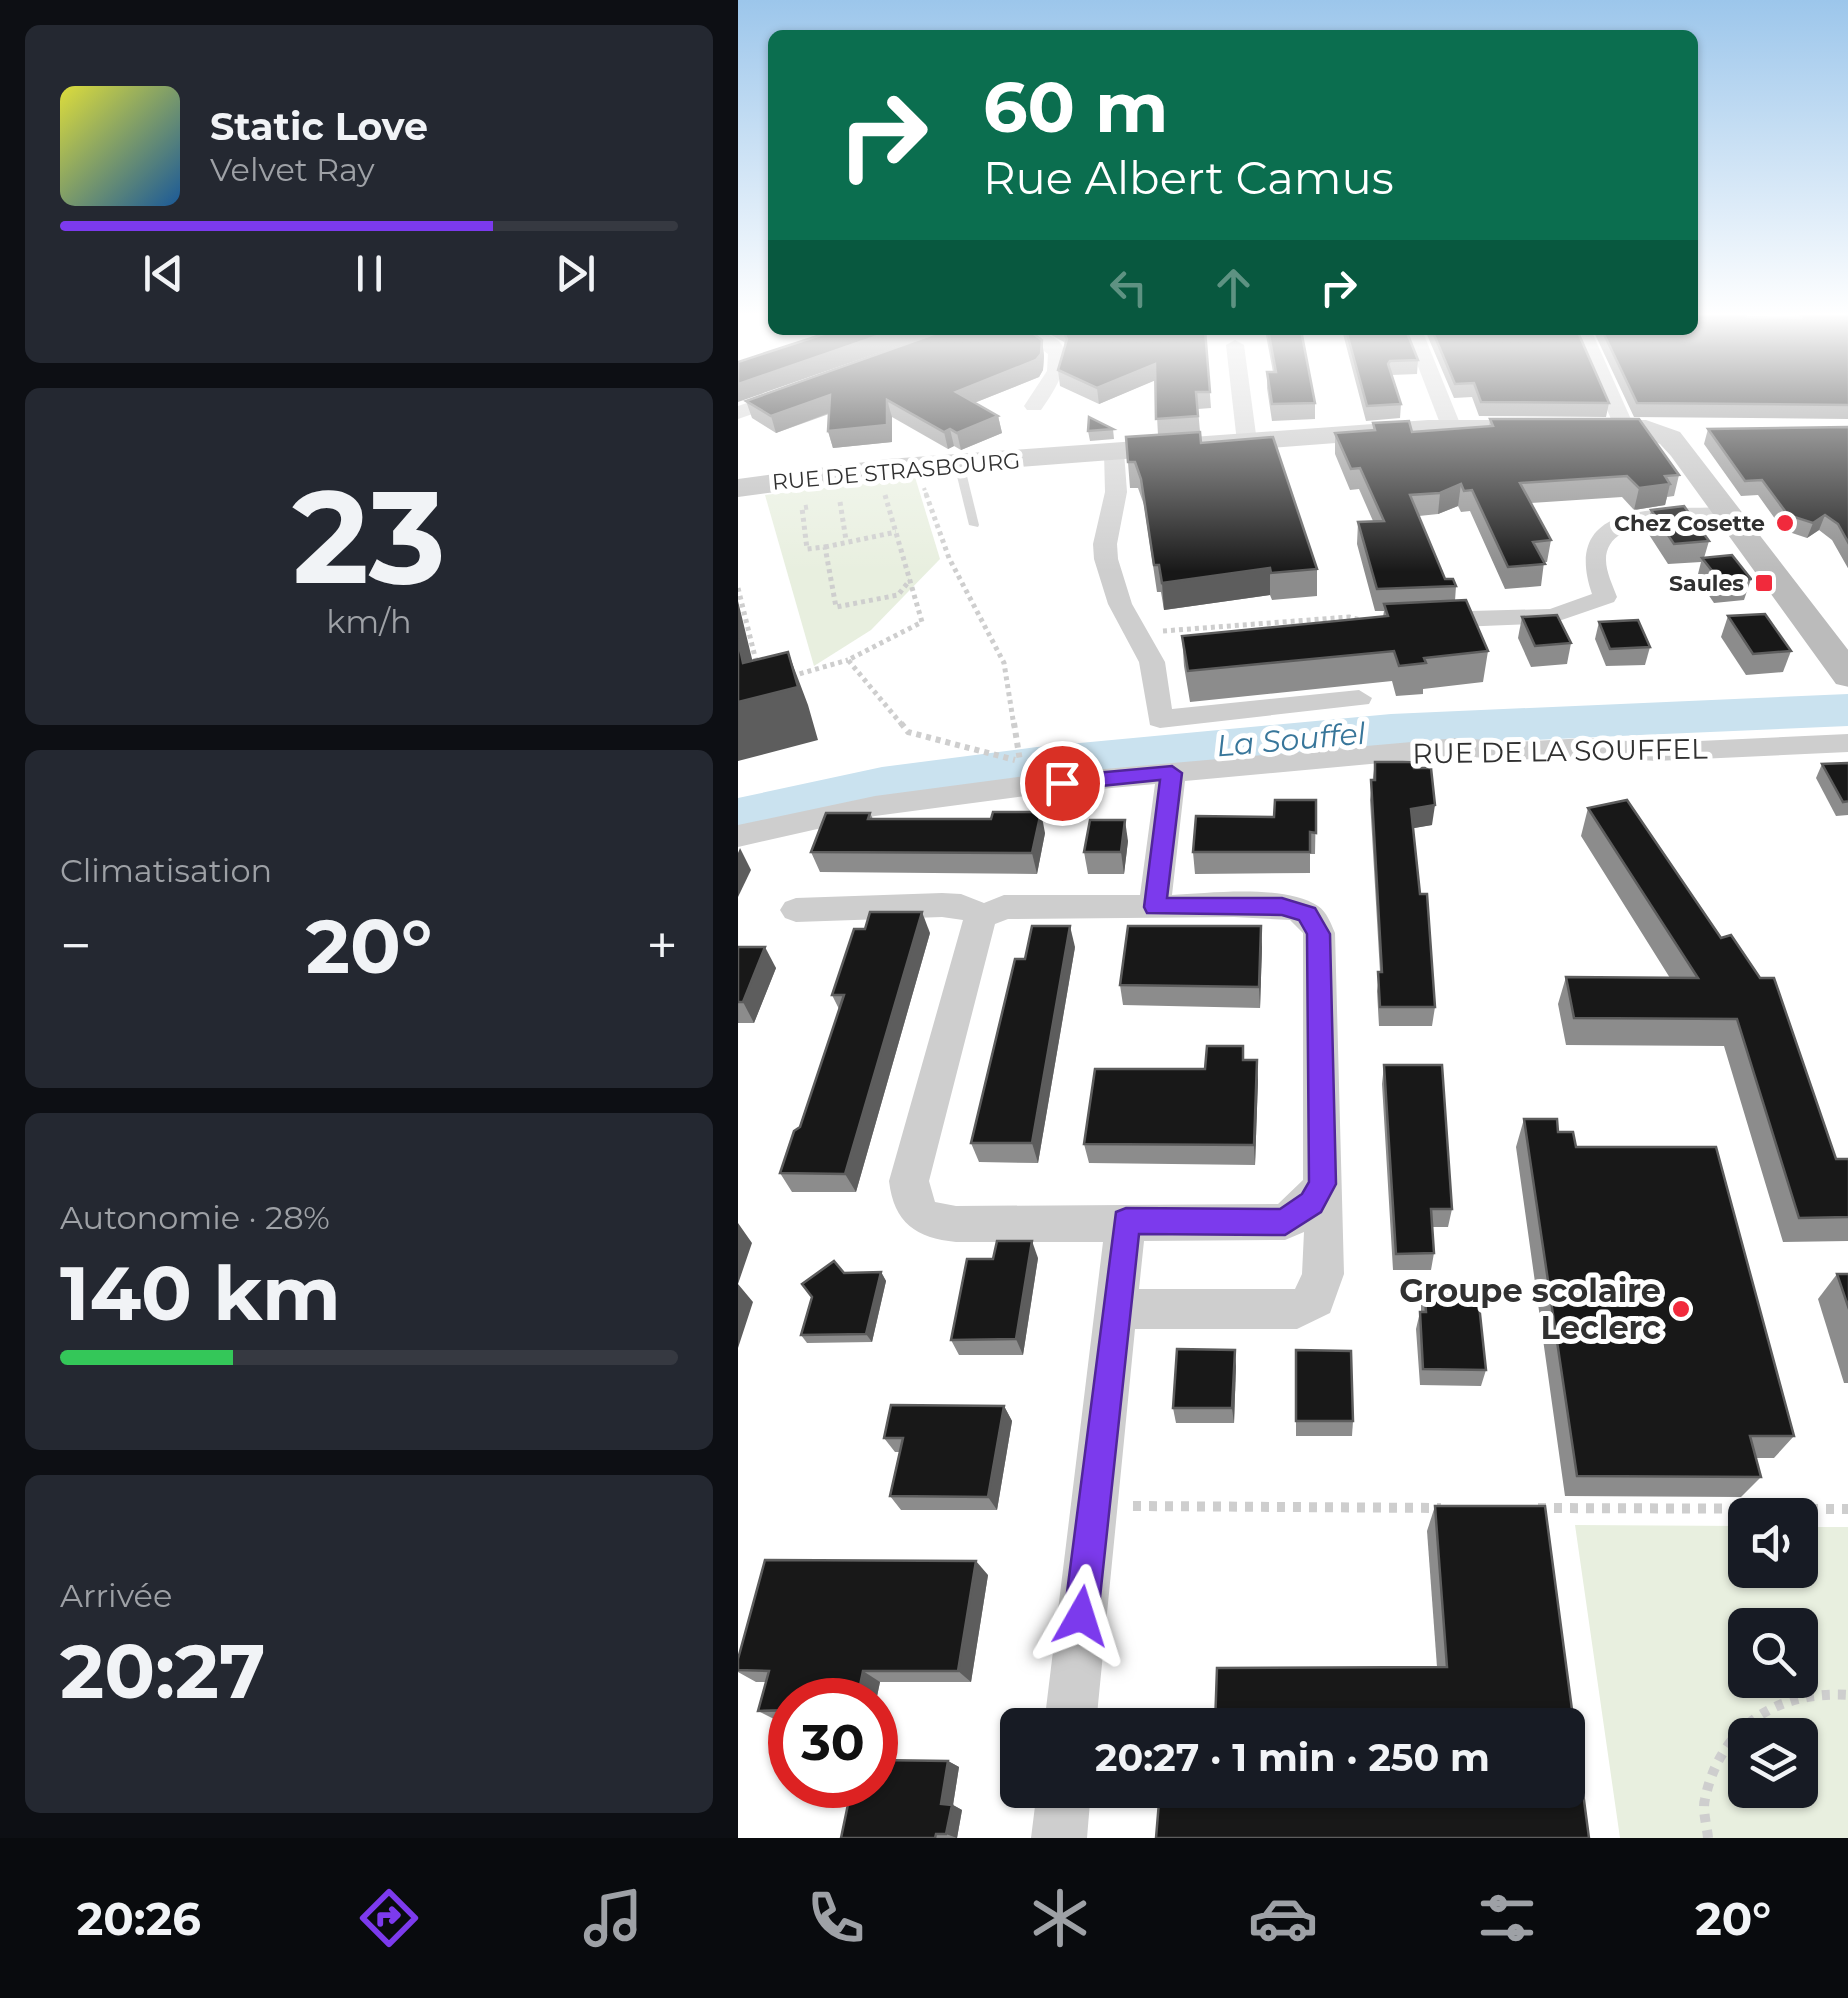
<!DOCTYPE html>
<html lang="fr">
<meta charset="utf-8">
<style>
body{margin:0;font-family:Montserrat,sans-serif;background:#242831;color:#f1f3f6;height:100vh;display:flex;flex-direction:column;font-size:38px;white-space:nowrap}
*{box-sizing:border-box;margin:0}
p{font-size:32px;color:#9ea1a6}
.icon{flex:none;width:55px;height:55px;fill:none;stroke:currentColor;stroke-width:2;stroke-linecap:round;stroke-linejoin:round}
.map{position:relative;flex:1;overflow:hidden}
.sheet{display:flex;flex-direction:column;gap:25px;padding:25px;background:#0d0f14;width:738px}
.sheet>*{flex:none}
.hud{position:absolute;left:30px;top:30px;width:930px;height:305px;border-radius:15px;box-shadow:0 2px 8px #0004;background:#0b6e4f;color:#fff;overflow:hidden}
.fabs{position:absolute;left:990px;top:1498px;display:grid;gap:20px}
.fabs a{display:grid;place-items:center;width:90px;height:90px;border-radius:15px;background:#171b24;box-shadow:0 2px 8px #0004;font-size:50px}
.speed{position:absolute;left:30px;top:1678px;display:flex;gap:20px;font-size:50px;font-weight:700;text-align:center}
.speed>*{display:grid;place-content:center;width:130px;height:130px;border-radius:50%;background:#171b24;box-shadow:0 2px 8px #0004;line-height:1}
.speed .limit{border:15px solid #d22;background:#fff;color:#111}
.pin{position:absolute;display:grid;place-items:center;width:85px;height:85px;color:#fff;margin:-42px;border:5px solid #fff;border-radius:50%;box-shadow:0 2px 10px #0007}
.me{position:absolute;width:110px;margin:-55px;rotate:6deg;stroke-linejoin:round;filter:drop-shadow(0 0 8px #0008)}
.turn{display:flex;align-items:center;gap:35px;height:210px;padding:0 50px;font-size:45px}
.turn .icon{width:130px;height:130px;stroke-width:2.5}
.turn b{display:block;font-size:70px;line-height:85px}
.lanes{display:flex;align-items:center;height:95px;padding:0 50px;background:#0003;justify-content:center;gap:50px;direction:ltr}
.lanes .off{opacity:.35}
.big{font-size:75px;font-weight:700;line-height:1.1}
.sheet .widget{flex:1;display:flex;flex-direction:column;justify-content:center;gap:15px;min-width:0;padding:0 35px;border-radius:15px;background:#242831}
.sheet .dial{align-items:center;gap:0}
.dial b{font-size:130px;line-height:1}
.song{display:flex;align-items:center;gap:30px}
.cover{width:120px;height:120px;border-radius:15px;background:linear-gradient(135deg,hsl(60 70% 55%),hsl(210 70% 35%))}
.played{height:10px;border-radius:5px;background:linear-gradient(90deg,#7c3aed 70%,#363941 70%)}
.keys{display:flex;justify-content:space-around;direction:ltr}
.heat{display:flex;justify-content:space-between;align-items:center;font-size:55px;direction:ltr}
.charge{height:15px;border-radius:8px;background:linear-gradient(90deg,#34c759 28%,#363941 0)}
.trip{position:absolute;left:262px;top:1708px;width:585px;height:100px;border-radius:15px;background:#171b24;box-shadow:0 2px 8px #0004;font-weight:700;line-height:100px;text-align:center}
.dock{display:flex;height:160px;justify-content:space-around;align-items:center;background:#090b0e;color:#9ea1a6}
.dock .icon{width:70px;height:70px}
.dock .on{color:#7c3aed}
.dock b{font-size:45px;color:#f1f3f6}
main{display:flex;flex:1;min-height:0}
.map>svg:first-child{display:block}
</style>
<main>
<section class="sheet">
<div class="widget">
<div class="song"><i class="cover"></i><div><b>Static Love</b><p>Velvet Ray</p></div></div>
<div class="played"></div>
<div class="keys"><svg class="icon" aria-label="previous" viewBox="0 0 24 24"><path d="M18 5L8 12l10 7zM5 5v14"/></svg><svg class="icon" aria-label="pause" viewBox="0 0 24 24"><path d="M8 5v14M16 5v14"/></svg><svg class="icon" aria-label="next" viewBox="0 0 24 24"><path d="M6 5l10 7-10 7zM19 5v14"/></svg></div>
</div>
<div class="widget dial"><b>23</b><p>km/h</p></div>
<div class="widget"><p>Climatisation</p>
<div class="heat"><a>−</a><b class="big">20°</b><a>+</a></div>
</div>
<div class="widget"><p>Autonomie · 28%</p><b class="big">140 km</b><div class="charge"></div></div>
<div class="widget"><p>Arrivée</p><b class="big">20:27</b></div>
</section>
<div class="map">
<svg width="1111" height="1838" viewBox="0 0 1111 1838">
<rect width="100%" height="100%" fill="#fff"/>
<g fill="#e8efdf" fill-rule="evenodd">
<polygon points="177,477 202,559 133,630 76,666 27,495"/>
<path d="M837,1525l170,1 1,44h54l1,-43h47v311h-228zM1008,1625h54v55h-54zM1008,1735h54v55h-54z"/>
</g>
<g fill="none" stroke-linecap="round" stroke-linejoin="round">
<path fill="#cae2ef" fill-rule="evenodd" d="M1111,694v32c-322,14 -645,24 -964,76 -49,9 -98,23 -147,34v-38l144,-31 155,-20 354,-33z"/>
<polyline stroke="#cecece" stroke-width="4" stroke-dasharray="2.5 2.5" stroke-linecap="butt" points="186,488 189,497"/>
<g stroke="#cecece" stroke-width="5" stroke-dasharray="4 4" stroke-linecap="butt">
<polyline points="188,494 211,558 266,663 276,726"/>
<polyline points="147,495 184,622 110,660 165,726"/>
<polyline points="102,502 108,540"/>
<polyline points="70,507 64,508 69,549 87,547 98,607 160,595 172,580"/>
<polyline points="87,547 158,532"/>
<polyline points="0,588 19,665"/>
<polyline points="425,631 611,617 626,621"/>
<polyline points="54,676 110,660"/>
</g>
<g stroke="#cecece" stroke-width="6" stroke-dasharray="5 5" stroke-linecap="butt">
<polyline points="163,723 170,732 277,760"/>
<polyline points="276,723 282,761"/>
</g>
<g stroke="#cecece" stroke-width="10" stroke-dasharray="8 8" stroke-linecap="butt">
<polyline points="395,1506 703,1508"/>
<polyline points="800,1508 1111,1509"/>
<path d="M970,1838c-1,-12 -6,-28 -3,-39 15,-72 72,-109 144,-104"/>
</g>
<polygon fill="#cecece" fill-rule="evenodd" points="221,461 226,464 241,525 240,527 231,525 216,464"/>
<g fill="#cecece" fill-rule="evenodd">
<path d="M277,330c70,0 55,39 26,80h-14l-3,-4 23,-35 1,-17z"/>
<polygon points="666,330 684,330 723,426 720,430 706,430 703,426"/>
<polygon points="835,330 853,330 896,426 893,430 879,430 876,426"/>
<polygon points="497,340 506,345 519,442 509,448 499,442 488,345"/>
<polygon points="51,389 61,395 58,399 0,419 0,406"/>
<polygon points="376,446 386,452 389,492 379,544 380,559 394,604 427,662 434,709 621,690 634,698 631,704 422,728 412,725 401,662 370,604 356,559 355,544 367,492 366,452"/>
<path d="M990,507l8,2 3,5 -3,5c-31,8 -130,-9 -130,41 0,12 7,26 11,37l-3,5 -61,21 -119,5 -13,-8 13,-8 116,-3 42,-15c-33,-96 73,-84 136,-87z"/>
<path d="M1111,734v18l-193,9 -70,-5 -70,4 -59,-4 -272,25 -13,114c38,-2 113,-11 146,11 9,6 13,18 17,27l9,341 -14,39 -33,16h-162l-39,396h-52l59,-483h-147c-40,-4 -62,-19 -67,-61l74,-261 -21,-3 -146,5 -11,-4 -5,-8 5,-8 11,-4 146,-5 19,1 23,9 20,-8h136l15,-111 -130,12 -150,20 -137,31v-22l137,-29 150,-20 432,-38 59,4 70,-4 70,5zM496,917l56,3 13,13v247l-25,24 -322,2 -21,-4 -6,-21 66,-257 13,-5zM566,1232l-2,42 -7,15h-156l5,-48 141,-1z"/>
<polygon points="299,1790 353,1790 349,1838 293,1838"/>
</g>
<polygon fill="#bbb" fill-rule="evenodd" points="690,420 908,420 942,432 1111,651 1111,687 1098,684 933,456 922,444 904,436 690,436 150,477 0,497 0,479 150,459"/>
</g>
<g fill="#8c8c8c">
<polygon points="1054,314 1111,314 1111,419 896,417 855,330 955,330 1009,317 1055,318"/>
<polygon points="304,330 467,330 473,408 460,409 463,443 579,569 579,596 534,600 532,595 426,610 423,592 419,592 406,505 400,488 392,488 388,437 420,435 417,380 361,404 322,386 320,370 327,344 326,342"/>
<polygon points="527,330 563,330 577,403 577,419 534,421 529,388 529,372 535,372"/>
<polygon points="604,330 668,330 680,360 679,374 653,375 663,404 662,418 628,421"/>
<polygon points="687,330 839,330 871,403 868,417 741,416 734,397 716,398"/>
<polygon points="304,340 306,356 305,370 301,377 236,403 260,416 264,433 223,450 216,446 210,449 154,417 154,442 95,448 90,431 91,414 38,433 14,418 8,401"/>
<polygon points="752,419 941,475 936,496 929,497 927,505 896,510 884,497 793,503 813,540 809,562 806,562 803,586 767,589 732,511 723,512 720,506 700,514 681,516 707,579 718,586 717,601 750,651 745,682 685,689 685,694 658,696 654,681 452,702 446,666 444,636 645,617 646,611 637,611 619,544 620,522 635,521 621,489 612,490 597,454 597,433 635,430 635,423 674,432 751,427"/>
<polygon points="1111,427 1111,570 1094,540 1081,530 1069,538 1045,530 1020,495 1003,496 966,444 970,429"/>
<polygon points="375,429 376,439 352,441 350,431"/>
<polygon points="913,510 971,541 966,558 1013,579 1006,600 976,603 959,578 963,562 930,564 908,530"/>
<polygon points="990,616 1053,651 1045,672 1008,675 983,637"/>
<polygon points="784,617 833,643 829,664 793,667 780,638"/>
<polygon points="861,622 912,647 907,665 868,666 857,639"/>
<polygon points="637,762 676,768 694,825 675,828 682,894 697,1007 694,1026 641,1026 639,991 642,972 632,800"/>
<polygon points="1111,763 1111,815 1098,816 1078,778 1084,764"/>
<polygon points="578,800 577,854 572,854 572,873 457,874 455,852"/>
<polygon points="850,808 1098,1159 1111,1159 1111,1241 1045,1242 986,1046 828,1045 820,1004 828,977 932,978 843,836"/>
<polygon points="132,813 135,819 307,833 299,874 82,872 73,852"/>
<polygon points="390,841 386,874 350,874 346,852"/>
<polygon points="192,933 118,1192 54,1192 42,1173 62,1127 101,1009 94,995"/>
<polygon points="0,947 38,968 16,1023 0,1023"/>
<polygon points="337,947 300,1163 241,1162 233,1143"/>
<polygon points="524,947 522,1008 385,1005 382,985"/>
<polygon points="505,1046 506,1060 520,1080 517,1165 351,1163 346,1144"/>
<polygon points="646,1065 714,1209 710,1227 694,1227 696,1253 693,1270 655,1270 644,1084"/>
<polygon points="786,1119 820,1132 838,1147 1056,1436 1036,1458 1018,1458 1023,1477 1003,1497 827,1496 778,1147"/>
<polygon points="300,1258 285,1355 221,1355 213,1340"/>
<polygon points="143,1272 148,1281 134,1342 69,1343 63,1335 106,1273"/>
<polygon points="1099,1274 1111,1274 1111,1383 1106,1383 1080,1299"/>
<polygon points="686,1286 748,1370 743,1386 682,1385 678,1329 682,1312 683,1312 683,1304"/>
<polygon points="558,1350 615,1421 614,1436 558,1436"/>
<polygon points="498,1366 496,1423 438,1423 435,1408"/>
<polygon points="266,1406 274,1421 259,1510 163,1510 152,1496 162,1452 157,1452 146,1438"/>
<polygon points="697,1506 830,1790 699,1667 689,1531"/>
<polygon points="250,1575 233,1682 142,1682 138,1701 52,1700 52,1721 40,1721 20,1711 28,1682 18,1682 0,1672 0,1659"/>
<polygon points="210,1761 221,1767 215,1805 224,1810 219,1838 103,1838"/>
</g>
<g fill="#5d5d5d">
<polygon points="157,330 206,330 0,402 0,384"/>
<polygon points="304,340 306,356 305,370 301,377 221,409 218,392"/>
<polygon points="417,364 418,380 361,404 359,388"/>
<polygon points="92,395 96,411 38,433 33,416"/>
<polygon points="149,400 154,417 154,442 95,448 90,431"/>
<polygon points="260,416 264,433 223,450 219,433"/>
<polygon points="212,429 216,446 210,449 206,432"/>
<polygon points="723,484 720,506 700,514 702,493"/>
<polygon points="932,484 927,505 896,510 901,488"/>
<polygon points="1087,515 1081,530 1069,538 1075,523"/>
<polygon points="532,568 532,595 426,610 424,583"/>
<polygon points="0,601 23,696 50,652 70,705 80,740 0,761 0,702 5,663 0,639"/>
<polygon points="697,805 694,825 671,829 673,809"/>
<polygon points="303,812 307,833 299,874 294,853"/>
<polygon points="387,820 390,841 386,874 383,852"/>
<polygon points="2,848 13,870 0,897 0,853"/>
<polygon points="184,912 192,933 118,1192 107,1174"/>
<polygon points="332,926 337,947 300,1163 294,1143"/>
<polygon points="523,926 524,947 522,1008 521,987"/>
<polygon points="27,947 38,968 16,1023 5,1002"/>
<polygon points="519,1060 520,1080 517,1165 516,1145"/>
<polygon points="0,1223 14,1243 0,1284 15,1302 0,1348"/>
<polygon points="294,1241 300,1258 285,1355 278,1339"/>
<polygon points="143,1272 148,1281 134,1342 128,1334"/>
<polygon points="497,1350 498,1366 496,1423 494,1408"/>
<polygon points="266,1406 274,1421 259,1510 250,1497"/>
<polygon points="238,1561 250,1575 233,1682 220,1671"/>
<polygon points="125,1671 142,1682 138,1701 119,1700"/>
<polygon points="210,1761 221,1767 215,1805 224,1810 219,1838 208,1834 203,1804"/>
</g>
<g fill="#181818" stroke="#5d5d5d" stroke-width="2.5">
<polygon points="955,314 1007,314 1009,317 1063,318 1062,314 1111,314 1111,405 899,403 864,330 955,330"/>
<polygon points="98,330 157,330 0,384 0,362"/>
<polygon points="207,330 290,330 304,340 303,354 298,360 218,392 260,416 219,433 212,429 206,432 149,400 149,425 90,431 92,395 33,416 8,401"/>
<polygon points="325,330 467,330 472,392 458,392 460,416 418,419 417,364 359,388 320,370 329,339"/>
<polygon points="530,330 563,330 577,403 534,404 529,372 538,372"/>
<polygon points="608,330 668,330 680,360 652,361 650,364 663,404 629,406"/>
<polygon points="694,330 839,330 871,403 743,402 736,383 717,384"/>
<polygon points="351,417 375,429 350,431"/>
<polygon points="752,419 901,419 941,475 927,476 932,484 901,488 889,476 782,483 813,540 795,542 807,564 770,567 734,490 726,491 723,484 702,493 672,495 707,579 715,579 718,586 639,589 620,522 646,521 622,468 613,469 597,433 637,430 635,423 671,421 674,432 755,426"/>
<polygon points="1111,427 1111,544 1100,524 1087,515 1075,523 1050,515 1024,480 1007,481 970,429"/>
<polygon points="462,432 463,443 535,437 579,569 533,573 532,568 424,583 421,565 416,565 403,479 397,462 390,462 388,437"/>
<polygon points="946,506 971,541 936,544 913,510"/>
<polygon points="994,555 1013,579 983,582 964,558"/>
<polygon points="728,600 750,651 686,658 688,663 661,666 656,651 450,671 444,636 650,616 646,604"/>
<polygon points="1027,614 1053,651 1015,654 990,616"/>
<polygon points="819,615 833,643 797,646 784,617"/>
<polygon points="900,620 912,647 872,649 861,622"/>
<polygon points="0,639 5,663 50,652 60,687 0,702"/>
<polygon points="637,762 676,762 676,768 693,768 697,805 673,809 682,894 689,894 697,1007 642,1007 640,972 644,972 633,780 637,780"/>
<polygon points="1111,763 1111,801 1105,802 1084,764"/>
<polygon points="537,800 578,800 578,833 572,832 572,852 455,852 458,816 536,817"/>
<polygon points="889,800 983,938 993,935 1022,978 1036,978 1098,1159 1111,1159 1111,1217 1061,1218 999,1019 836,1018 828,977 960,978 850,808"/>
<polygon points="255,812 303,812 294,853 73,852 88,813 132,813 130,819 253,819"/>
<polygon points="352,820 387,820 383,852 346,852"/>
<polygon points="132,912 184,912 107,1174 42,1173 56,1131 62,1127 106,995 94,995 116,929 127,929"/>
<polygon points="294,926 332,926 294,1143 233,1143 277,959 287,959"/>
<polygon points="390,926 523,926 521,987 382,985"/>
<polygon points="0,947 27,947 5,1002 0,1002"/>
<polygon points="469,1046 505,1046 505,1060 519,1060 516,1145 346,1144 357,1069 467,1069"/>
<polygon points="646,1065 704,1065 714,1209 693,1209 696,1253 658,1254"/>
<polygon points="786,1119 819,1119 820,1132 835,1132 838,1147 978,1147 1056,1436 1012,1436 1023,1477 839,1476"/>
<polygon points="259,1241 294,1241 278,1339 213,1340 229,1259 255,1259"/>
<polygon points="96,1261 106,1273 143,1272 128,1334 63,1335 74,1297 64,1284"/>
<polygon points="1099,1274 1111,1274 1111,1309"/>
<polygon points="686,1286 739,1286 748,1370 685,1369 682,1312 688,1312"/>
<polygon points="439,1349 497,1350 494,1408 435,1408"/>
<polygon points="558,1350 613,1351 615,1421 558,1421"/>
<polygon points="153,1405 266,1406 250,1497 152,1496 165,1438 146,1438"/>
<polygon points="697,1506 807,1506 851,1838 418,1838 422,1790 830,1790 830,1725 477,1725 479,1668 709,1667"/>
<polygon points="27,1560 238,1561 220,1671 125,1671 119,1700 52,1700 52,1710 20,1711 31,1671 0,1670 0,1659"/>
<polygon points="138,1760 210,1761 203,1804 214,1805 208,1834 198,1834 197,1838 103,1838 114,1785 138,1785"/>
</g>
<linearGradient id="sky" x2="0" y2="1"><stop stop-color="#9cc6eb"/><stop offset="0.55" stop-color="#fff"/><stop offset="1" stop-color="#fff" stop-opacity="0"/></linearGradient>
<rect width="1111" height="572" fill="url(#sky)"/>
<polygon fill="#7c3aed" stroke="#51269a" stroke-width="2.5" points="434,766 444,773 429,898 544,898 577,908 592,934 598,1184 583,1212 547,1235 401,1234 360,1616 355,1628 343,1633 331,1628 326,1616 378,1212 388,1208 542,1209 564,1194 571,1182 569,934 561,920 544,915 409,913 406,907 422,780 324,790 314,783 324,776"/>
<g fill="#f12a3c" stroke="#fff" stroke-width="4">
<circle cx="1047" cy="523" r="10"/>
<rect x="1016" y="573" width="20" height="20" rx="5"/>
<circle cx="943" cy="1309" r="10"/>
</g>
<g text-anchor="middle" stroke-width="10" stroke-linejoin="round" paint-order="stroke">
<g font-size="22" fill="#313131" stroke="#fff">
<text transform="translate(158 471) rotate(-5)" y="8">RUE DE STRASBOURG</text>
</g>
<g font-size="22" font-weight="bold" fill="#313131" stroke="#fff" text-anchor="end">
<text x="1027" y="531">Chez Cosette</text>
<text x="1006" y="591">Saules</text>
</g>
<g font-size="28" fill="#313131" stroke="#fff">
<text transform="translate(822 751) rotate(-1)" y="10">RUE DE LA SOUFFEL</text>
</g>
<g font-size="30" font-style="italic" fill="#38769a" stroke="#fff">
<text transform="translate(553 740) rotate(-5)" y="10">La Souffel</text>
</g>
<g font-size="32" font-weight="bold" fill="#313131" stroke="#fff" text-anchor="end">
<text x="923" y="1302">Groupe scolaire<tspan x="923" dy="37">Leclerc</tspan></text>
</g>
</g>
</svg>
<div class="fabs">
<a><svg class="icon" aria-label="sound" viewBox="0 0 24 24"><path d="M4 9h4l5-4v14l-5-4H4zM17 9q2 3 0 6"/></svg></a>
<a><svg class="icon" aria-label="search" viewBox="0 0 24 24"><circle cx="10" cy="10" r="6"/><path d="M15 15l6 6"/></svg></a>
<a><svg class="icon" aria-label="layers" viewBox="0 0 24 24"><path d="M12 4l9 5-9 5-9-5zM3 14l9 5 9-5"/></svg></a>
</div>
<div class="speed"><div class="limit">30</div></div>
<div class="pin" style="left:324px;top:783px;background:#d93025"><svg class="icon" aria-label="arrive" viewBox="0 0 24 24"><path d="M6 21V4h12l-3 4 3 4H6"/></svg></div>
<svg class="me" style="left:343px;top:1616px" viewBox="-20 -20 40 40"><path d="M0-17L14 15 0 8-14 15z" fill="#7c3aed" stroke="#fff" stroke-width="4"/></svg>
<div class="trip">20:27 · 1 min · 250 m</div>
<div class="hud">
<div class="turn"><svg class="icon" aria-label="right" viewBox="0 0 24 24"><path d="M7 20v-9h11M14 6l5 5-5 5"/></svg><div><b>60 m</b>Rue Albert Camus</div></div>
<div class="lanes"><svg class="icon off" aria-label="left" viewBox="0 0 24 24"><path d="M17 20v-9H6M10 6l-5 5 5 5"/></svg><svg class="icon off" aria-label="ahead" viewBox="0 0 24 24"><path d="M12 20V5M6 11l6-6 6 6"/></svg><svg class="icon" aria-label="right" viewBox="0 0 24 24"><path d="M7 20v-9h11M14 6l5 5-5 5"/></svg></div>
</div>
</div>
</main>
<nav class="dock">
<b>20:26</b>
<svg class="icon on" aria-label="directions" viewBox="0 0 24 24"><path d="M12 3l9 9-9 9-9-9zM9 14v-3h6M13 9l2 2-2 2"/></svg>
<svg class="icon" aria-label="music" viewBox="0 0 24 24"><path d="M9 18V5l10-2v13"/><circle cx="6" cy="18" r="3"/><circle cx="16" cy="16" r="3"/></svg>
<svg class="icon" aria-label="phone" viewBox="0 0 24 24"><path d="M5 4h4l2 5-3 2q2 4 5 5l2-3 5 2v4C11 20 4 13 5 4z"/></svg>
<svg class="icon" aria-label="climate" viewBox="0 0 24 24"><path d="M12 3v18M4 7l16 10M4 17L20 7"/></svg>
<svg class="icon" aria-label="car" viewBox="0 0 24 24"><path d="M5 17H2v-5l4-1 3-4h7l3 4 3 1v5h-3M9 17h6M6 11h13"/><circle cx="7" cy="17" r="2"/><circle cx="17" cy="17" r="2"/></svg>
<svg class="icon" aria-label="filters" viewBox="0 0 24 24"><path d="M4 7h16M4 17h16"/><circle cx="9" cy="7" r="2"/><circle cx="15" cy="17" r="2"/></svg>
<b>20°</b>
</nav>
